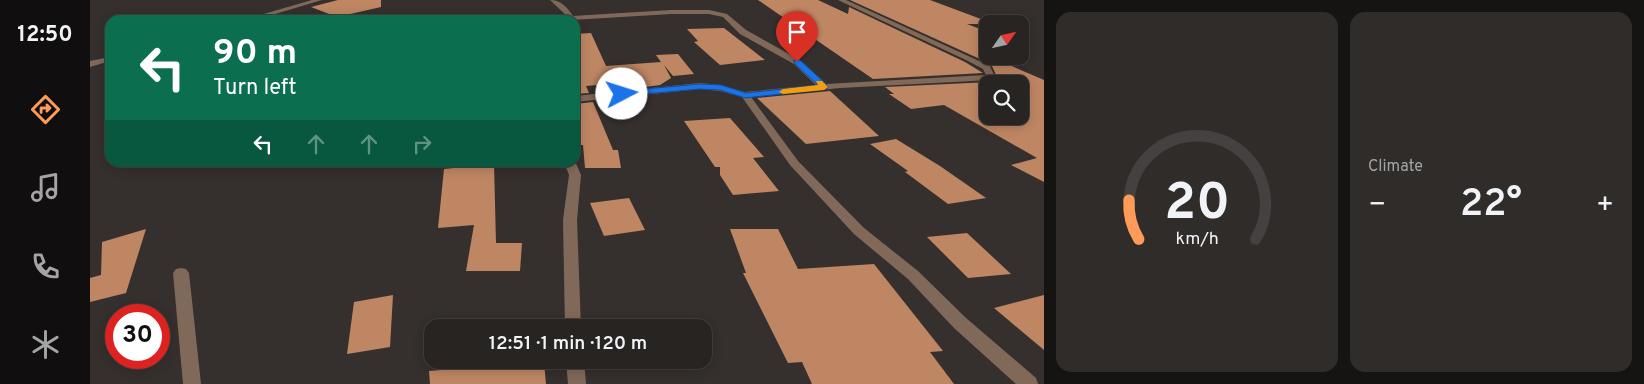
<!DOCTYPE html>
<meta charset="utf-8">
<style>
body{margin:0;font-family:Overpass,sans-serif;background:#302c2a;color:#f1f3f6;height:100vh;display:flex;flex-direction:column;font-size:19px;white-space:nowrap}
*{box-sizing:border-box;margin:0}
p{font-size:16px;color:#a5a4a5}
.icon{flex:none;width:28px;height:28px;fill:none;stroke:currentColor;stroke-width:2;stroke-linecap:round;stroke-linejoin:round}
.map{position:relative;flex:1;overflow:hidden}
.drawer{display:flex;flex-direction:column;gap:12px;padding:12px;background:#161413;width:600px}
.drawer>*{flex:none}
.hud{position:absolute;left:15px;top:15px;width:475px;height:152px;border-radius:15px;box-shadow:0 2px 12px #0003,0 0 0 1px #444140;background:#0b6e4f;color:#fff;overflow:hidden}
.needle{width:32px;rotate:56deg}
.controls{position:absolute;left:889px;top:15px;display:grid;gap:10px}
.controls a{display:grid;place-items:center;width:50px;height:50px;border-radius:10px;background:#282422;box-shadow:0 2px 12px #0003,0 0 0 1px #444140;font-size:25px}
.speed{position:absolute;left:15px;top:304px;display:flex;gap:10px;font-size:25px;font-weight:700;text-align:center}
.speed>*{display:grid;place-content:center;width:65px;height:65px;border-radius:50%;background:#282422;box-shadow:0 2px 12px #0003,0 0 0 1px #444140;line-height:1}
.speed .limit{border:8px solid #d22;background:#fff;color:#111}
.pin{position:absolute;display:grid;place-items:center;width:42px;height:42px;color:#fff;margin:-51px -21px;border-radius:50% 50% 50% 0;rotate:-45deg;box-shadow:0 0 5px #0007}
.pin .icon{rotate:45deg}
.me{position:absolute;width:55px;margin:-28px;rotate:85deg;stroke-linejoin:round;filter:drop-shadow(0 0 4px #0008)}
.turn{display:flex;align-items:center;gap:18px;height:105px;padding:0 25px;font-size:22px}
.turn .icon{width:65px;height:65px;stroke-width:2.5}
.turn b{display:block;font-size:35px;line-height:42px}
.lanes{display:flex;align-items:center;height:48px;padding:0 25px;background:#0003;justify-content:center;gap:25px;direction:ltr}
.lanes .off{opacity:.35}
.big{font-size:38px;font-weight:600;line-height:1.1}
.drawer .widget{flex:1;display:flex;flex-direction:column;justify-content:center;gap:8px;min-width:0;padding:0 18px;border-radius:15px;background:#302c2a}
.drawer .dial{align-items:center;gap:0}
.dial svg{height:130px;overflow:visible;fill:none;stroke:#444140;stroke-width:7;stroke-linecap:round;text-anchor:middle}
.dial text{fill:#f1f3f6;stroke:none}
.heat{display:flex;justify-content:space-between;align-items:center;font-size:28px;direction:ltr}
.drawer .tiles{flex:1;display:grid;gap:12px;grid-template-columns:repeat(2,1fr)}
.trip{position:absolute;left:334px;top:319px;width:288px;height:50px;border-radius:15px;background:#282422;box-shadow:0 2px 12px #0003,0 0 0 1px #444140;font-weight:600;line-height:50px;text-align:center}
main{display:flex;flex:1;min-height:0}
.tab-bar{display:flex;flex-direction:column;width:90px;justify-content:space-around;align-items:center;background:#100e0e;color:#a5a4a5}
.tab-bar .icon{width:35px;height:35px}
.tab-bar .selected{color:#fe9b59}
.tab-bar b{font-size:22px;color:#f1f3f6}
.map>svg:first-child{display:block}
</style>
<main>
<nav class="tab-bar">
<b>12:50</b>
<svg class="icon selected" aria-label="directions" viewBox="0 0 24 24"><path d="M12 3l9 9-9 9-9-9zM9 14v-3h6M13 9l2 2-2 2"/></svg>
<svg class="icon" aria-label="music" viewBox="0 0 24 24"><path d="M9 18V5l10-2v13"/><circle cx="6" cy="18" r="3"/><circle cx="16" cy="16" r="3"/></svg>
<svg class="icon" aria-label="phone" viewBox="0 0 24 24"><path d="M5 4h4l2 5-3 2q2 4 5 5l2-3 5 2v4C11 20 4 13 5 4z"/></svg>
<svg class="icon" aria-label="climate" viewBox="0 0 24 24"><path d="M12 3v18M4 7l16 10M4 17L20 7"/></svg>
</nav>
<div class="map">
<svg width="954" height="384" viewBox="0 0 954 384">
<rect width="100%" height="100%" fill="#35302d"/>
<g fill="#be8663" fill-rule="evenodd">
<polygon points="248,0 291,0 291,7 247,17 221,7"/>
<polygon points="668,0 728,0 758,14 759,7 875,62 893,73 783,79"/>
<path d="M760,0h80l59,22v2h-22l21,8v24l56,24v102l-33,-17 26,-7 -93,-53 -33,4 -22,-15h5l-9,-7 106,-5 6,-5 -6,-13zM898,84h32v32h-32z"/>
<polygon points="634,28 675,60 630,65 604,42 608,41 597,29"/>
<polygon points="501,33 516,66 571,62 566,55 588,54 604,74 583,76 574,65 581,78 570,85 548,88 545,82 496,86 499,93 485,94 485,34"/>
<polygon points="740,91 789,136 716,144 667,98"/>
<polygon points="503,102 523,150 528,150 531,168 495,168 493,145 488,145 485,137 485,104"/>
<polygon points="640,118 674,157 663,158 689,191 643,195 630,175 630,167 625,167 594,121"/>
<polygon points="806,139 850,166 896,198 858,204 815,172 818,171 780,144"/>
<polygon points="404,164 406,243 432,243 430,271 376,271 384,225 348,228 354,169"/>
<polygon points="539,198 555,230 514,236 500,203"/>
<polygon points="56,229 36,293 0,302 0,278 11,275 12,242"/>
<polygon points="640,229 688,229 708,269 784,264 853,351 840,352 864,384 722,384 712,362 698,363 653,273 656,273"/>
<polygon points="877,233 921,274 878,278 837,237"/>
<polygon points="303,295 300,347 257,354 264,302"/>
<polygon points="954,295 954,350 904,308"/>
<polygon points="414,360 454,362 456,384 340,384 339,371 414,365"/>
</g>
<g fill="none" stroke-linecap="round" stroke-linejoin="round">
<g fill="#81695a" fill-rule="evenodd">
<polygon points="222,0 232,0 165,20 153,20"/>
<path d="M460,0c11,0 17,7 23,16l98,-6h38l18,4 19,16 54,30 26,24 160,-9 -3,-6 -17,-9 -128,-60h8l144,66 5,11 -4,3 -151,8 -89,9 47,64 66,67 54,43 48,47 70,60 2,6h-22l-62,-56 -46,-49 -54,-45 -64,-69 -48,-68 -22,-6 -20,-2 -125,13v-6l125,-13 21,2 24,7 71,-7 -22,-21 -54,-30 -17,-17 -14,-3h-38l-100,6z"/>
<polygon points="20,57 20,61 0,67 0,61"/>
<polygon points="485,161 491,175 487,220 491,328 475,328 473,220 479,175 474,162 485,162"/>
<polygon points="91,268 96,269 99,273 111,384 93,384 83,273 86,269"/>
<polygon points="476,360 494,360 496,384 478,384"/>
</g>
</g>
<polygon fill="#1a73e8" stroke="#114b97" points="704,60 710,60 737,85 737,89 655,98 630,90 610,89 532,96 528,94 532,91 610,84 631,85 656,93 728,85 704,63"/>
<polygon fill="#f59e0b" points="726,81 732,81 738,87 734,90 693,94 689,92 693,89 728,85"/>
</svg>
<div class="controls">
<a><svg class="needle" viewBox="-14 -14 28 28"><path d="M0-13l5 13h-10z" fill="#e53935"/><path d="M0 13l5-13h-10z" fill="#a5a4a5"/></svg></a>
<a><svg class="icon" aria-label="search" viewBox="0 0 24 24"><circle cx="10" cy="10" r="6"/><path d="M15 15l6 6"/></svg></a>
</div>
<div class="speed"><div class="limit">30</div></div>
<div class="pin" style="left:707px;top:62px;background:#d93025"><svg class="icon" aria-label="arrive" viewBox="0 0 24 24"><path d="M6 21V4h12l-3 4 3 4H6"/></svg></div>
<svg class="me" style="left:532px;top:94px" viewBox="-20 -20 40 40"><circle r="19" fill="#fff"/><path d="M0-13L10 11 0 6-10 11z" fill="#1a73e8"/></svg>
<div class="trip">12:51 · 1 min · 120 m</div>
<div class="hud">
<div class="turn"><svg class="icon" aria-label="left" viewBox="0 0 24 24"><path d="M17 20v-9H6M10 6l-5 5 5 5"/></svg><div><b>90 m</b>Turn left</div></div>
<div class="lanes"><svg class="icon" aria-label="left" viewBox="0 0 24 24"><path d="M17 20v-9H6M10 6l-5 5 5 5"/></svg><svg class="icon off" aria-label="ahead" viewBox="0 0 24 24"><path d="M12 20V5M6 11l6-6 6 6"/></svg><svg class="icon off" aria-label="ahead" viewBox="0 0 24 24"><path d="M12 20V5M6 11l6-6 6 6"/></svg><svg class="icon off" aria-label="right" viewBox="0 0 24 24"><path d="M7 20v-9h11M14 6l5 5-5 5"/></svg></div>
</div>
</div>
<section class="drawer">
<div class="tiles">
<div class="widget dial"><svg viewBox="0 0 100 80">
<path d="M14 69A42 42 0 1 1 86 69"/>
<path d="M14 69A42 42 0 0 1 8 45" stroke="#fe9b59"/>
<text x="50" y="56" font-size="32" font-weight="700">20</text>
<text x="50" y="72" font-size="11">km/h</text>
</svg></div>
<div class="widget"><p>Climate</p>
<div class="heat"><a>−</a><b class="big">22°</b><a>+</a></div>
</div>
</div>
</section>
</main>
